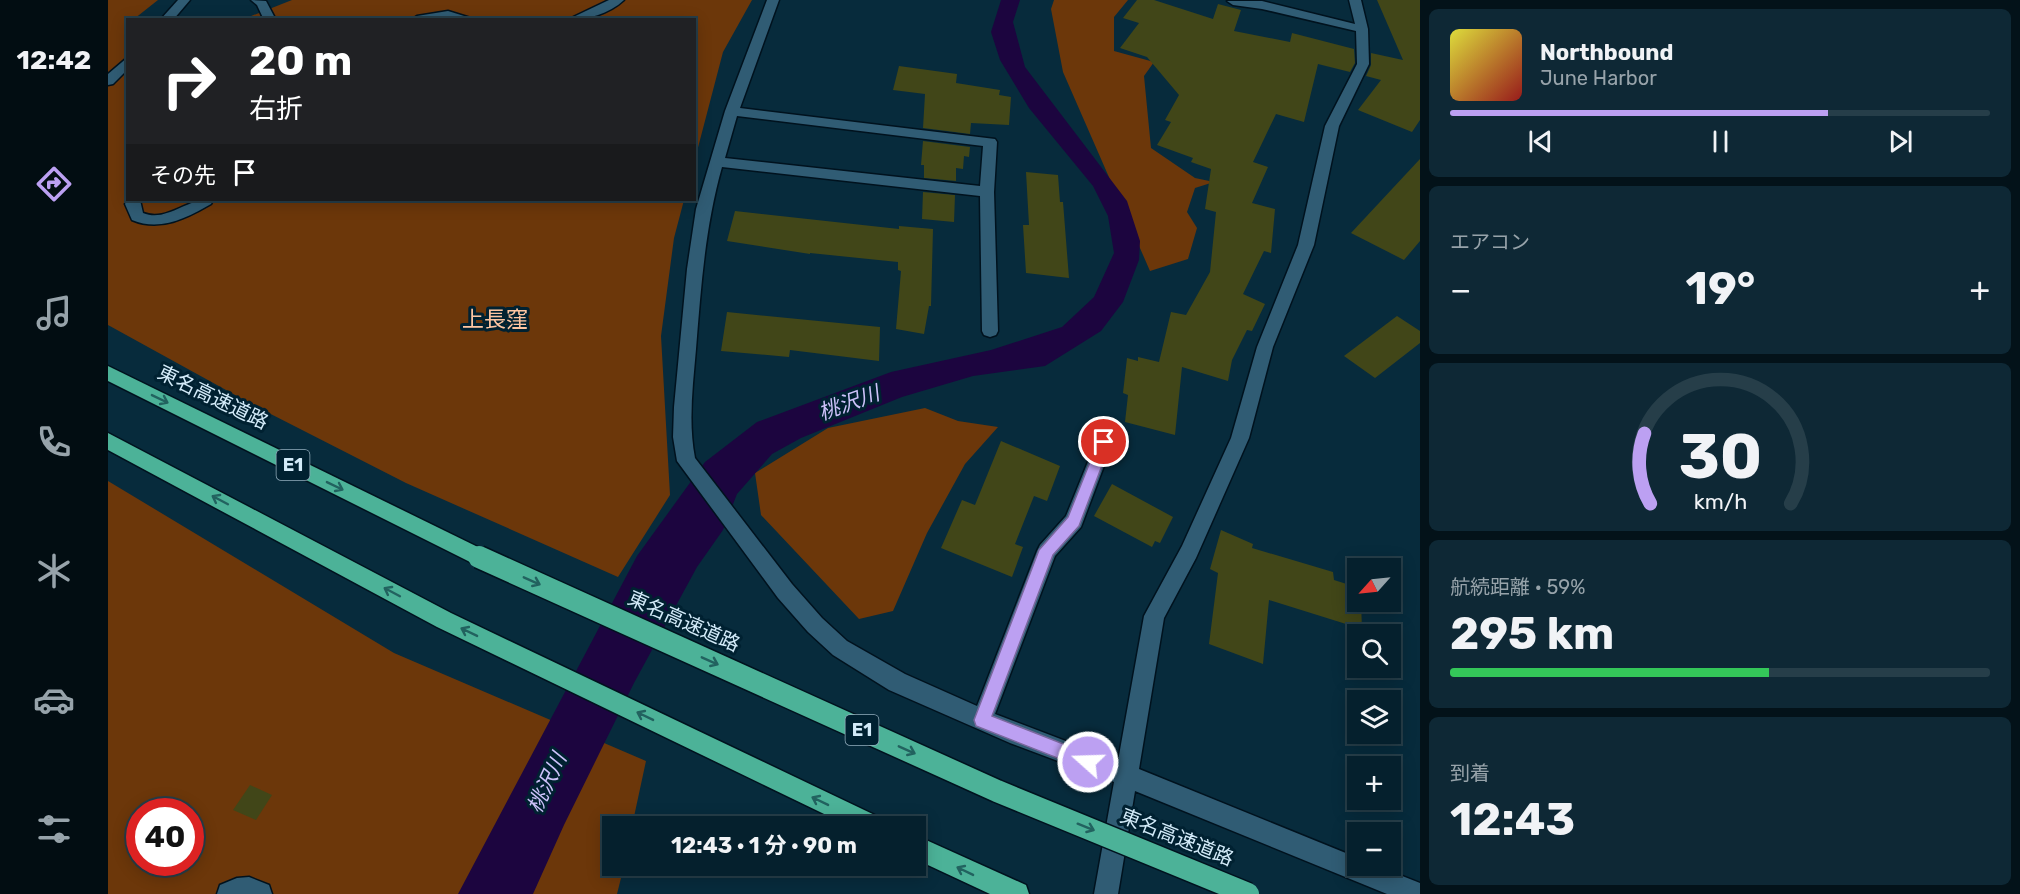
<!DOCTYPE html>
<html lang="ja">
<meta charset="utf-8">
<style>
body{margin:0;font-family:Rubik,"Noto Sans JP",sans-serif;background:#0e2835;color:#f1f3f6;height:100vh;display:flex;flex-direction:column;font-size:22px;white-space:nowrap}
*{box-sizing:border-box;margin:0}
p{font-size:20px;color:#97a3aa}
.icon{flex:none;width:33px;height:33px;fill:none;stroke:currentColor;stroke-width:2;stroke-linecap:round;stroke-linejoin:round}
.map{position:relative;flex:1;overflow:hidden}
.details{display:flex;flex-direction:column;gap:9px;padding:9px;background:#031219;width:600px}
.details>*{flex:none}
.guide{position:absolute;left:18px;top:18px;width:570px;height:183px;border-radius:0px;box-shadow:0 3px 15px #0003,0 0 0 2px #263e49;background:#202124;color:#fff;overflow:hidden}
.needle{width:39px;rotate:243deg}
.controls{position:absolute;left:1239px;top:558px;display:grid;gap:12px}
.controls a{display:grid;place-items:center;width:54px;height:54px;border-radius:0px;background:#05202d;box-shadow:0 3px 15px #0003,0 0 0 2px #263e49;font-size:30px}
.speed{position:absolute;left:18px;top:798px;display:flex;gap:12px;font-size:30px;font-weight:700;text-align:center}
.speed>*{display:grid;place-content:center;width:78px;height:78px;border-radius:50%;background:#05202d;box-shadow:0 3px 15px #0003,0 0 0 2px #263e49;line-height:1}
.speed .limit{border:9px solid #d22;background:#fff;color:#111}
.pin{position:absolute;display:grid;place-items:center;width:51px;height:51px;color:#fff;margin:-26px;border:3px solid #fff;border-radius:50%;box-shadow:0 2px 6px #0007}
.me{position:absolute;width:66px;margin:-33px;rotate:290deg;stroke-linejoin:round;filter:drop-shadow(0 0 4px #0008)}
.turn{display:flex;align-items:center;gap:21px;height:126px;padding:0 24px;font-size:27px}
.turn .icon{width:78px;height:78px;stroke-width:2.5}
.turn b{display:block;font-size:42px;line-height:51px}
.then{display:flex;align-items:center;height:57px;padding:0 24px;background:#0003;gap:12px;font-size:22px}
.big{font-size:45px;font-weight:700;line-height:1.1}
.details .card{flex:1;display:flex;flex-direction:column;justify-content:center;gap:9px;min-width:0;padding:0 21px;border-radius:9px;background:#0e2835}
.details .dial{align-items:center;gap:0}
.dial svg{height:156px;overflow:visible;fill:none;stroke:#263e49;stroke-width:7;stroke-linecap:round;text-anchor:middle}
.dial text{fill:#f1f3f6;stroke:none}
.song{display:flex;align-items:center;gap:18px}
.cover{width:72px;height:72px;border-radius:9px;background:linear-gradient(135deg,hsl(60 70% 55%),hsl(0 70% 35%))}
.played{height:6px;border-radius:3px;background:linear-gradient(90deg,#bca0f2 70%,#263e49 70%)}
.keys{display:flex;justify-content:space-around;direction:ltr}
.heat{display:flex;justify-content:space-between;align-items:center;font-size:33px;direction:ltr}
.charge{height:9px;border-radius:4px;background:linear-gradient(90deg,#34c759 59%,#263e49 0)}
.trip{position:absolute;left:494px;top:816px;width:324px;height:60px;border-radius:0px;background:#05202d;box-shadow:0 3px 15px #0003,0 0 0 2px #263e49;font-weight:700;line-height:60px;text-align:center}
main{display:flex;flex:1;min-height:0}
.tabs{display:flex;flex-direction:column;width:108px;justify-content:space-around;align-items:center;background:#020d12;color:#97a3aa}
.tabs .icon{width:42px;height:42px}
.tabs .current{color:#bca0f2}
.tabs b{font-size:27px;color:#f1f3f6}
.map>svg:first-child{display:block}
</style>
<main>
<nav class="tabs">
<b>12:42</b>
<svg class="icon current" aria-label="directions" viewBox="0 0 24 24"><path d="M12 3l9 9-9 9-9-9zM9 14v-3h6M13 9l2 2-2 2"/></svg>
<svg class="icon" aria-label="music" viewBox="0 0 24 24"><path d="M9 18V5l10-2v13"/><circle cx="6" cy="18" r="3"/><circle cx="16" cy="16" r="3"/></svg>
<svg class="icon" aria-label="phone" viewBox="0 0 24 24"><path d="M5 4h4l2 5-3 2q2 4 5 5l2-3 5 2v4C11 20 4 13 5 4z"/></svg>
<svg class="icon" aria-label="climate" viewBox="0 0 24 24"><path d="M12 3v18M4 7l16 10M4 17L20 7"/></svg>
<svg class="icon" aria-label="car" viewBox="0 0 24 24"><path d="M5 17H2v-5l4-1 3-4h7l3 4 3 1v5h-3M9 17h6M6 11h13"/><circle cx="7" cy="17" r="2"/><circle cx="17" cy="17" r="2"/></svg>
<svg class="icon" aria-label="filters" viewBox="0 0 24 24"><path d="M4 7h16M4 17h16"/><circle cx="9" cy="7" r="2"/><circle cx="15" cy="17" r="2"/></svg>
</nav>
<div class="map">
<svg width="1312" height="894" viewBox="0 0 1312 894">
<rect width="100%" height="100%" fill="#072b3c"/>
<g fill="#6c370a" fill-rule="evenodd">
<polygon points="0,0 50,0 26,19 20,20 20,200 576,200 566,238 553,336 562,495 510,577 298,483 149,407 0,325"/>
<polygon points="184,0 644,0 615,52 587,159 586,20 133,20"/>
<polygon points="946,0 1020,0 1006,17 1006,51 1046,62 1036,76 1043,148 1087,178 1106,182 1087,188 1079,212 1089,228 1080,259 1042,271 955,72 943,9"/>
<polygon points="817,408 850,421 890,427 857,464 819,533 785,611 751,619 653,515 647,473 720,428"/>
<path d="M0,481l286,172 252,108 -14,65h-20v40h12l-7,28h-509zM32,812h50v50h-50z"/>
</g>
<polygon fill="#1c053f" points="893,0 912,0 905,22 917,67 1019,201 1032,241 1031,260 1015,302 993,331 937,366 865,376 794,397 693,438 664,454 629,494 615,530 589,567 526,683 456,825 425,894 350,894 529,556 597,462 649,422 783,372 883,350 954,327 986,297 1006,253 1000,216 985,186 921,108 892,60 883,32"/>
<g fill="#414618">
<polygon points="1029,0 1046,0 1105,19 1110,4 1133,10 1126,31 1182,42 1184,33 1246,49 1247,63 1242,72 1210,64 1196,122 1168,114 1145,162 1160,167 1144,203 1167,209 1163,253 1156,251 1135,294 1157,304 1144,331 1139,330 1124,360 1120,381 1074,367 1067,435 1017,422 1020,395 1015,393 1019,358 1030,361 1030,357 1051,362 1063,312 1078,315 1102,272 1108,212 1097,209 1103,169 1083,162 1085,158 1049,145 1063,122 1057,120 1071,95 1039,57 1012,48 1031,23 1015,18"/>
<polygon points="1269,0 1312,0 1312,120 1304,132 1250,110 1273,80 1258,76 1263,65 1263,53 1295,60"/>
<polygon points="791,66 849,74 848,83 892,90 891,95 903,97 901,125 863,123 862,134 815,128 817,94 785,90"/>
<polygon points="815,141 862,147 861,157 856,156 855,169 848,168 848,181 816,178 816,165 813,165"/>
<polygon points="1312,159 1312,241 1296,260 1243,233"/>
<polygon points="918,172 950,175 952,202 955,202 961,278 918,273 915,225 921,225"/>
<polygon points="815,192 847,195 846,222 814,219"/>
<polygon points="627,211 791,229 791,226 825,229 823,306 821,306 816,334 788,329 793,271 790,270 790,262 702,253 702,254 619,241"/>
<polygon points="619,312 772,327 771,361 682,350 681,357 613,351"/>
<polygon points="1289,316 1312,331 1312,343 1267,378 1236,356"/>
<polygon points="893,441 952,466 939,501 926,496 907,544 915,547 904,577 833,548 854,500 867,505"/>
<polygon points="1004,484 1065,517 1052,543 1047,541 1044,547 986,516"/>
<polygon points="1113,530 1145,544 1144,548 1225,572 1226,580 1245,586 1245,597 1253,602 1254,629 1161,600 1155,664 1101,644 1110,573 1102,569"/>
<polygon points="142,785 164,795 148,820 125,810"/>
</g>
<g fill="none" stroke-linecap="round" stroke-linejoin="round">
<g stroke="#00121e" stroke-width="3">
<g id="minor">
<polygon points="70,0 82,0 65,20 52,20"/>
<polygon points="143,0 158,1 168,20 156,20 149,5"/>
<path d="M501,0h15c-15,14 -37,20 -57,20z"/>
<path d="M659,0h12l-39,108 255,31 2,3 -3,50 4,139 -2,4 -6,2 -6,-2 -2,-4 -2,-135 -258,-29c-17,60 -21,120 -26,182 -3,36 -8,73 -1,109l97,126 30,34 25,23 58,33 72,32 60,-155 3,-6 26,-29 32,-79 6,-3 6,3 3,5 -32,85 -26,29 -60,158 123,47 26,-145 38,-70 49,-108 26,-91 41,-102 27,-119 32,-62 -1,-33 -94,-22 -29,-4 -6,-4h35l93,23 -6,-24h12l7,29 1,35 -30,62 -25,119 -41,102 -24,91 -53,120 -32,60 -25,151 219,89v8h19l43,17v11h-33l-252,-103 -17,103h-24l20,-112 -104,-39 -121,-53 -56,-35 -25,-23 -30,-34 -101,-137 -4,-24 1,-30 13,-138 9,-60 29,-98zM629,116l246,30 -3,40 -255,-28z"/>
<polygon points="340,11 369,20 303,20 309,16"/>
<polygon points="20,57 20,69 5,84 0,85 0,74"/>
<path d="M20,197v3h12l3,13c24,10 44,-16 70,-13l-2,4c-24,14 -51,28 -79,16l-7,-16z"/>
<polygon points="141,877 161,885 164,894 109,894 112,885 129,878"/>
</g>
</g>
<g stroke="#00121e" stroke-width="3">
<g id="highway">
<polygon points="0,366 378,551 381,557 378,563 371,566 364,563 0,381"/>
<polygon points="0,433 343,613 773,818 776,826 741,826 329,627 0,450"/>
<polygon points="807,835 918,885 921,894 882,894 807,859"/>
</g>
</g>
<use href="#minor" fill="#305c74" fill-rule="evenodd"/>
<use href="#highway" fill="#4cb298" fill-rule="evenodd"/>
<g stroke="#00121e" stroke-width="25" stroke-linecap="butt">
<polyline id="highway-bridge" points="371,557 889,791 1140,894"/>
</g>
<use href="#highway-bridge" stroke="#4cb298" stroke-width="22"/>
</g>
<defs><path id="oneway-shaft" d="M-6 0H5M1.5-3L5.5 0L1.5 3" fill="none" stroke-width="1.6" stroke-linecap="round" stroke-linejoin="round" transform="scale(1.5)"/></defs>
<g stroke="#22625f">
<use href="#oneway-shaft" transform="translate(52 399) rotate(26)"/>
<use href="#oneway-shaft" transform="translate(227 486) rotate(26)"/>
<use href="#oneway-shaft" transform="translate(112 500) rotate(-152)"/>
<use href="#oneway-shaft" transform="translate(424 581) rotate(24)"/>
<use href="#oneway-shaft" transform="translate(284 592) rotate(-152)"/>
<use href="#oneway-shaft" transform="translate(361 632) rotate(-154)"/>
<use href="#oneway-shaft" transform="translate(602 661) rotate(24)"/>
<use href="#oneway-shaft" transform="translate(537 716) rotate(-154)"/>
<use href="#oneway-shaft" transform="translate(799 750) rotate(24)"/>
<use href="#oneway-shaft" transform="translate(712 801) rotate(-154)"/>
<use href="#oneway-shaft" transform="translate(978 827) rotate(22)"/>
<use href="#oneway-shaft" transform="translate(857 871) rotate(-154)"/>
</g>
<polygon fill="#bca0f2" stroke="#7a689d" stroke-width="1.5" points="996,436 1001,438 1003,442 971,526 945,555 884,716 986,756 988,762 986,768 980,770 868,726 866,720 931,550 960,517 990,442 992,438"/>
<g text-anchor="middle" stroke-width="6" stroke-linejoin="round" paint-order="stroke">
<g fill="#002131" stroke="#94aebd" stroke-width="1.5">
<rect x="168.5" y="450" width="33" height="30" rx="4.5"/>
<rect x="737.5" y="715" width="33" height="30" rx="4.5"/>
</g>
<g font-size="18" font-weight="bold" fill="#d3ebf9">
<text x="185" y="471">E1</text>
<text x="754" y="736">E1</text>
</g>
<g font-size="20" fill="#d3ebf9" stroke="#002131">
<text transform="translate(105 397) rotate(26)" y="7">東名高速道路</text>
<text transform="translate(576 621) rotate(24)" y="7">東名高速道路</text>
<text transform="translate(1069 837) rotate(22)" y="7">東名高速道路</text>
</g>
<g font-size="21" font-style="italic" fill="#cdc2fa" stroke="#002131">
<text transform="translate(741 403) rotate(-20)" y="7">桃沢川</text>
<text transform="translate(439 783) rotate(-65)" y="7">桃沢川</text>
</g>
<g font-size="22" fill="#fec6a2" stroke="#002131">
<text x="387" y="327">上長窪</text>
</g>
</g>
</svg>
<div class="controls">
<a><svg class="needle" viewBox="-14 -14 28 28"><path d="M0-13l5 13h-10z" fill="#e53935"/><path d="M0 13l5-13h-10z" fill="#97a3aa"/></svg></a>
<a><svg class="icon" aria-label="search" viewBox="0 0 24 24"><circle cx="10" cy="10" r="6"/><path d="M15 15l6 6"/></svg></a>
<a><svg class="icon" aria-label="layers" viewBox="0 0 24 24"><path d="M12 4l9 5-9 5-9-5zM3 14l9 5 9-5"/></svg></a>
<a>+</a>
<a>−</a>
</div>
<div class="speed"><div class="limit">40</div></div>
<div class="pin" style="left:996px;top:442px;background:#d93025"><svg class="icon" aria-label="arrive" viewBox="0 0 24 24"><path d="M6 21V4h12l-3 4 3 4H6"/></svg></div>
<svg class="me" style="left:980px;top:762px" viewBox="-20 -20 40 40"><circle r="17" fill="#bca0f2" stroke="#fff" stroke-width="3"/><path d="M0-11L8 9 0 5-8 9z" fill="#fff"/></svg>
<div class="trip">12:43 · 1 分 · 90 m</div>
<div class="guide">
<div class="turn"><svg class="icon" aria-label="right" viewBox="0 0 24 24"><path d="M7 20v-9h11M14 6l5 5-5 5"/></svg><div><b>20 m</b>右折</div></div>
<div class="then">その先<svg class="icon" aria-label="arrive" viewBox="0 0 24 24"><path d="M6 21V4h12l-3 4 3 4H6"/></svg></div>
</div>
</div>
<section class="details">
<div class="card">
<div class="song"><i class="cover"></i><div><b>Northbound</b><p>June Harbor</p></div></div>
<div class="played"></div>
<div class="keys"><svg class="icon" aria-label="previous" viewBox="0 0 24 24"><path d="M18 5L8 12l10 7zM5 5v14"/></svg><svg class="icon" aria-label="pause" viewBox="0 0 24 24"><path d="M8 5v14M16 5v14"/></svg><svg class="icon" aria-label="next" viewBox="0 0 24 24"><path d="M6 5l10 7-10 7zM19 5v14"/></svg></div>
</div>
<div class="card"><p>エアコン</p>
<div class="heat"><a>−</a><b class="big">19°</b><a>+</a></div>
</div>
<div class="card dial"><svg viewBox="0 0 100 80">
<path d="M14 69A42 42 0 1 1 86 69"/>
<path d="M14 69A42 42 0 0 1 11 33" stroke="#bca0f2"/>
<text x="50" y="56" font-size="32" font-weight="700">30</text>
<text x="50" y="72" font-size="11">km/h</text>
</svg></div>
<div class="card"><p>航続距離 · 59%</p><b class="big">295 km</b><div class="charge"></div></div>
<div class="card"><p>到着</p><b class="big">12:43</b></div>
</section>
</main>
